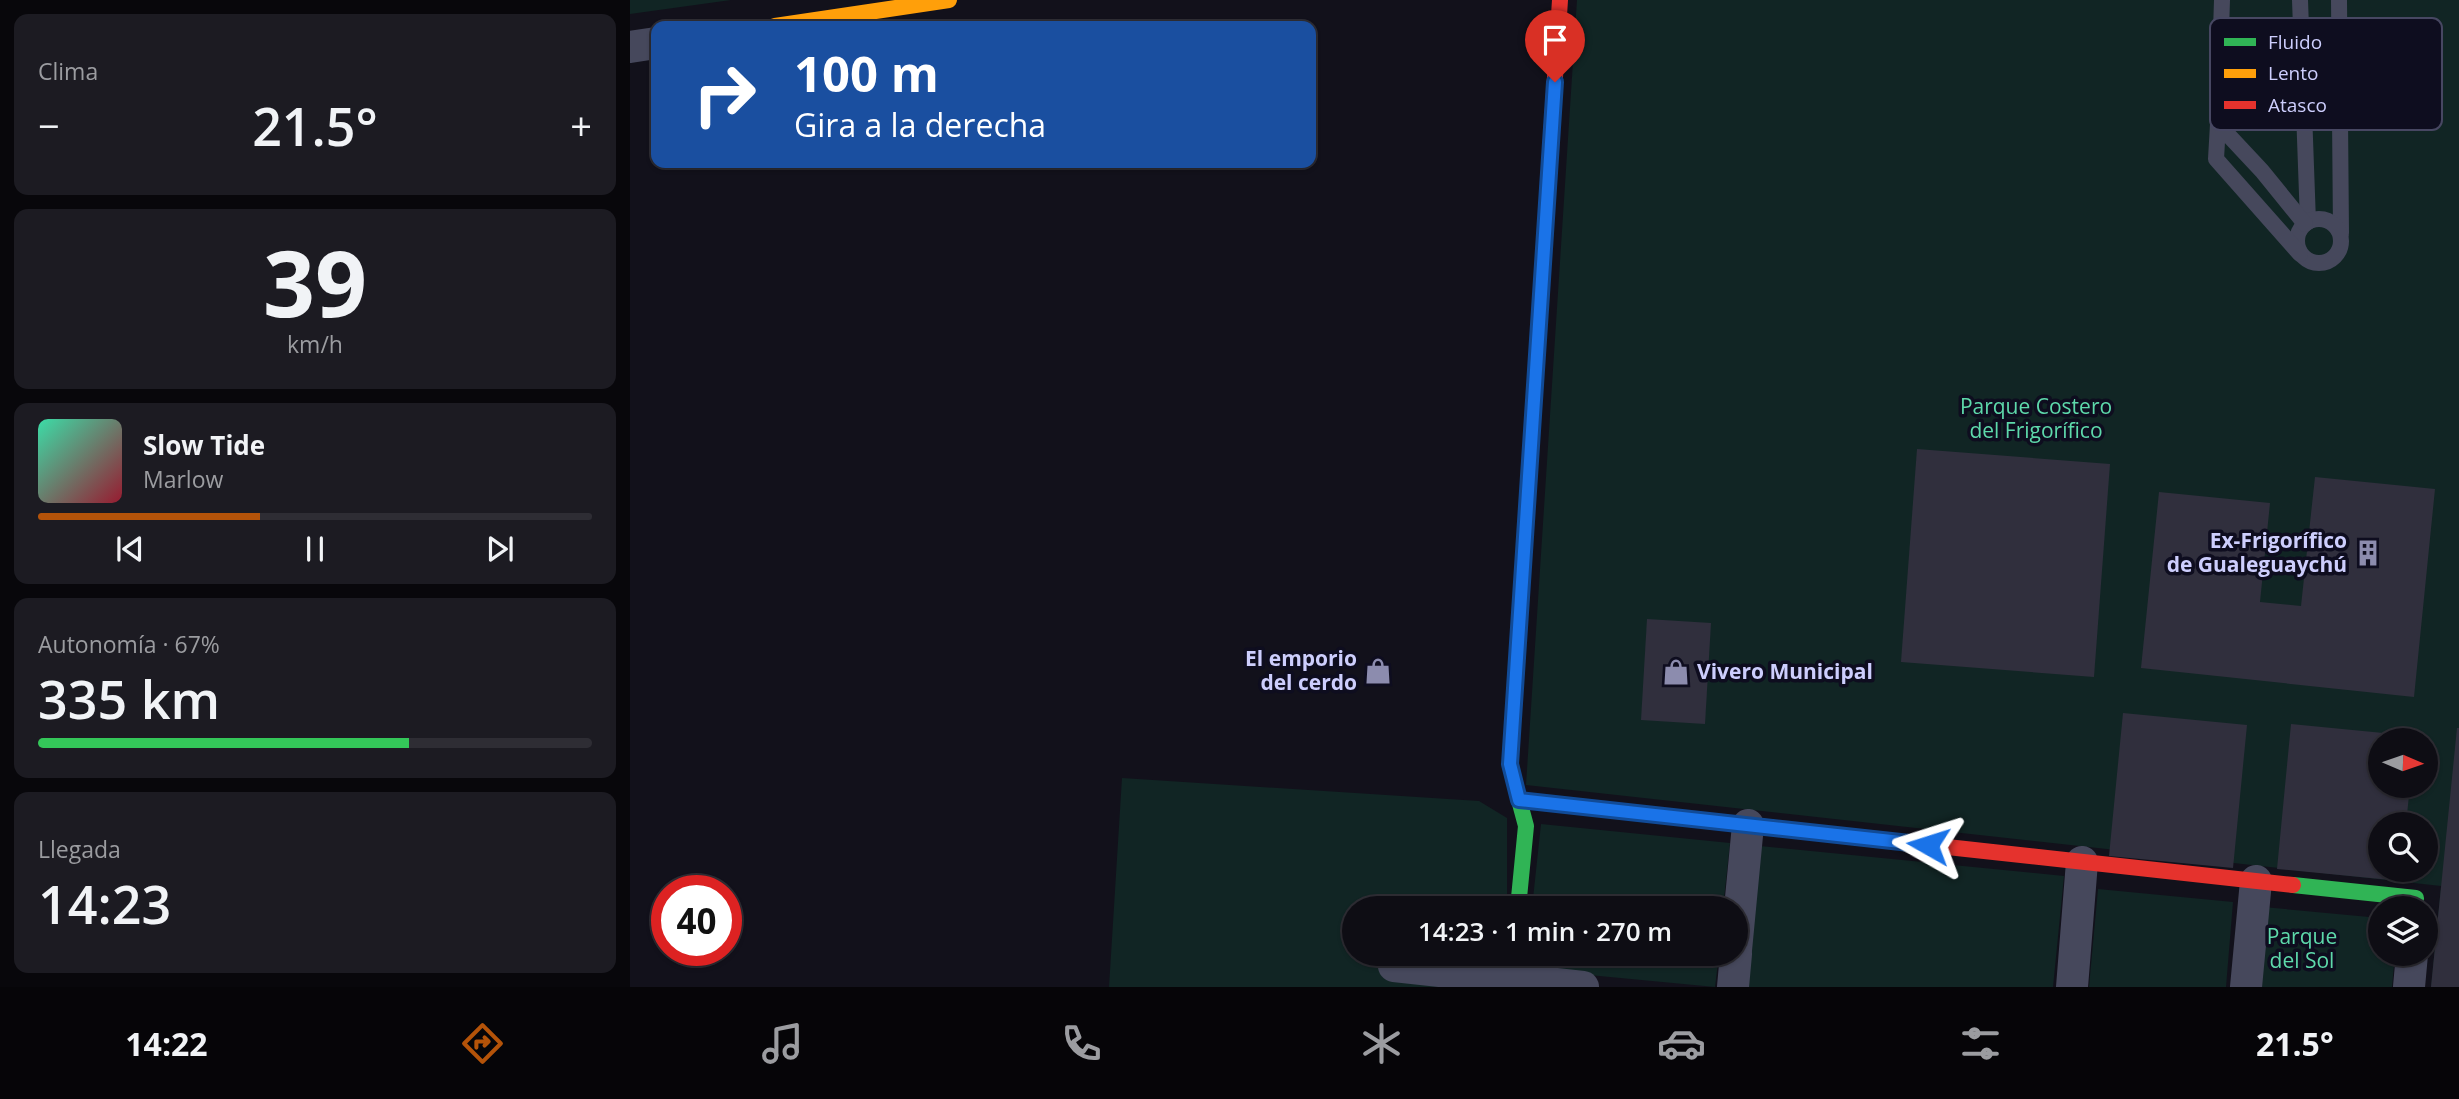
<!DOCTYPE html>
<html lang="es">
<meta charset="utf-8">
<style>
body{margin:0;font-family:"Open Sans",sans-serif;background:#1c1b22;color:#f1f3f6;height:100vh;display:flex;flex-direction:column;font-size:26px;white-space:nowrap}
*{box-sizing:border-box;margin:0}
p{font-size:23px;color:#9b9ca0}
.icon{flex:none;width:38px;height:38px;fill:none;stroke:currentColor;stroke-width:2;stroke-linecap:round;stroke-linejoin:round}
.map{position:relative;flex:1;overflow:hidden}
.drawer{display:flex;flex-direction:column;gap:14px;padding:14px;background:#08070b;width:630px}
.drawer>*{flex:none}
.top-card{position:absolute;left:21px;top:21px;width:665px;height:147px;border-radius:14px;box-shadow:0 2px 5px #0004,0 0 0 2px #2e2d34;background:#1a4fa0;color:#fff;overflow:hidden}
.needle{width:46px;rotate:92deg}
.controls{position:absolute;left:1738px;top:728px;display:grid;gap:14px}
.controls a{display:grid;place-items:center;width:70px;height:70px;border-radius:50%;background:#0e0d14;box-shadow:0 2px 5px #0004,0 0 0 2px #2e2d34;font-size:35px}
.speed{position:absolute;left:21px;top:875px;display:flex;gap:14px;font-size:35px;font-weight:700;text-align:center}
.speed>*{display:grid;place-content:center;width:91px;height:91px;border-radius:50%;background:#0e0d14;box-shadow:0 2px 5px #0004,0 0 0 2px #2e2d34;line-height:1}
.speed .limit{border:10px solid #d22;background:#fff;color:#111}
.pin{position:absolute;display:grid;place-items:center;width:60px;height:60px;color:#fff;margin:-72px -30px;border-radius:50% 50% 50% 0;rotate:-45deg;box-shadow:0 0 7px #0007}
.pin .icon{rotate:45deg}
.me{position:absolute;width:77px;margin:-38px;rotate:276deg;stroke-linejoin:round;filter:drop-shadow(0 0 5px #0008)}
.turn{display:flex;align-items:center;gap:24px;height:147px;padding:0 28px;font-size:32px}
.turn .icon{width:91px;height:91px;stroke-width:2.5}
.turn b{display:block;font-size:49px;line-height:60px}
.big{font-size:52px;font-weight:600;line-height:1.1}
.drawer .widget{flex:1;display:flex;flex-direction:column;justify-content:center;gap:10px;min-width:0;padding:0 24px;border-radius:14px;background:#1c1b22}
.drawer .dial{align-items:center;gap:0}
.dial b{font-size:91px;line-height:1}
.song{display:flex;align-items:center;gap:21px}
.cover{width:84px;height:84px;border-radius:10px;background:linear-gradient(135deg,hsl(160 70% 55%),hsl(350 70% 35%))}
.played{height:7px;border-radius:4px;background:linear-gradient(90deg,#b45309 40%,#2e2d34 40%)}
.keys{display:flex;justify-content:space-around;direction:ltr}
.heat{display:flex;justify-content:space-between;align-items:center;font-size:38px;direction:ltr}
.charge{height:10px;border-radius:5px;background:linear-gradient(90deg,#34c759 67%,#2e2d34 0)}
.trip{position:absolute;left:712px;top:896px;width:406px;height:70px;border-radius:35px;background:#0e0d14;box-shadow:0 2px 5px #0004,0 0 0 2px #2e2d34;font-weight:600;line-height:70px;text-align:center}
.tab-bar{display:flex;height:112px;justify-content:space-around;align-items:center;background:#060508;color:#9b9ca0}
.tab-bar .icon{width:49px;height:49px}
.tab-bar .current{color:#b45309}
.tab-bar b{font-size:32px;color:#f1f3f6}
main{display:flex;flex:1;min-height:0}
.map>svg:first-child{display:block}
</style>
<main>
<section class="drawer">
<div class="widget"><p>Clima</p>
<div class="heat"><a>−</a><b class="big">21.5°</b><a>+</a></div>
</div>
<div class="widget dial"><b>39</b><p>km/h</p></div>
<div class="widget">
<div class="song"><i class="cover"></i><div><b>Slow Tide</b><p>Marlow</p></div></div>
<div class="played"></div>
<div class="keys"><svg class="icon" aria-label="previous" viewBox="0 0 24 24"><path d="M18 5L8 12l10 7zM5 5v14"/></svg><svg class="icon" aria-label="pause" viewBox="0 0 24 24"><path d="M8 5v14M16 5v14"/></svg><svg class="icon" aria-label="next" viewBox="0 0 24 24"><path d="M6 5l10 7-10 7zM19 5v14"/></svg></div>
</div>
<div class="widget"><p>Autonomía · 67%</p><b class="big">335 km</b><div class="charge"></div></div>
<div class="widget"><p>Llegada</p><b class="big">14:23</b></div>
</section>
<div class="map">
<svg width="1829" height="987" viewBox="0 0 1829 987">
<rect width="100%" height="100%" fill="#12111b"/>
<g fill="#112524" fill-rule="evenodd">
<polygon points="0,0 101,0 0,14"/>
<path d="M947,0h882v987h-28l10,-101 -915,-101zM1750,740h46v46h-46zM1750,824h46v46h-46z"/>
<polygon points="492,778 849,801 877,818 877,908 724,908 724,954 873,954 871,967 828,987 479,987"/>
<polygon points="911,824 1100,843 1093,908 902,908"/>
<polygon points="1130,846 1434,876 1423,987 1116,987"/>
<polygon points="1468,889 1603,902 1596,987 1459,987"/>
<polygon points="1633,907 1750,918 1750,954 1765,954 1762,987 1626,987"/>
<polygon points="898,954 1089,954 1085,987 896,969"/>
</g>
<g fill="#302f3d">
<polygon points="1287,449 1480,464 1464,677 1271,662"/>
<polygon points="1685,477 1805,489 1784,697 1511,668 1529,492 1640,503 1630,602 1671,606"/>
<polygon points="1017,619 1081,623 1075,724 1011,720"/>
<polygon points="1493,713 1617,725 1603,868 1479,856"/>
<polygon points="1661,724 1784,736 1784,740 1750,740 1750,786 1780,786 1776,824 1750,824 1750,870 1772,870 1771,881 1647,869"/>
<polygon points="1827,728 1829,728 1829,987 1801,987"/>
</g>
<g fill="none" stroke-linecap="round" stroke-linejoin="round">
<g stroke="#46485c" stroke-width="16">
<polyline points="1670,0 1678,222"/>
<polyline points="1709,0 1711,233"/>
<polyline points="1590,48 1711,48"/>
<polyline points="1588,124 1592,0"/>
<circle cx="1689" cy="241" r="22"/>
<polyline points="1670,254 1586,159 1588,124 1632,171 1675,224"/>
</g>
<g stroke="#46485c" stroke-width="32">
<polyline points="0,47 26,43"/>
<polyline points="1106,950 1118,825"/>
<polyline points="764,966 953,987"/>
<polyline points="1103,987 1106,954"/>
<polyline points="1442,987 1452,862"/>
<polyline points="1616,987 1626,881"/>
<polyline points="1779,987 1782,954"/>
</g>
<g stroke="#30b455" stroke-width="16">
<polyline points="1663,885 1786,898 1785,908"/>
<polyline points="888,908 896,826 889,800 1299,845"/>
</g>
<g stroke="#ff9f0a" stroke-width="16">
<polyline points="145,26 319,0"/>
<polyline points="889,800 880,764 909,324"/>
</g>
<g stroke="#e5322d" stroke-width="16">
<polyline points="909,324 930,0"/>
<polyline points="1299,845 1663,885"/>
</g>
</g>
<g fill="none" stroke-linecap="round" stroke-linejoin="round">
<g stroke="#114b97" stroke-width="18">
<polyline id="route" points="925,82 880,764 889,800 1298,845"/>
</g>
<use href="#route" stroke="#1a73e8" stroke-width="12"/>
</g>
<defs>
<g id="building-bare" transform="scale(2.1)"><path d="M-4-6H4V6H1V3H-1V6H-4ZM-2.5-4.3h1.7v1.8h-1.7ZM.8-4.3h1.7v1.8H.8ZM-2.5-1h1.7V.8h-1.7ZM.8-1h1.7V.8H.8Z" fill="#8c8cae" stroke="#0e0d1f" stroke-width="2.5" paint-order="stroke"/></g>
<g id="shop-bare" transform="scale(2.1)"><path d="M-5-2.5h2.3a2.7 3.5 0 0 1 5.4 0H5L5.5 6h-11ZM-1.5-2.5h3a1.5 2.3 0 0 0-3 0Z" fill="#8c8cae" stroke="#0e0d1f" stroke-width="2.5" paint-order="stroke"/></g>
</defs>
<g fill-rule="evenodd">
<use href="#building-bare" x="1738" y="553"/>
<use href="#shop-bare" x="748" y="671"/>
<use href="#shop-bare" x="1046" y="672"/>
</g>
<g text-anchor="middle" stroke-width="7" stroke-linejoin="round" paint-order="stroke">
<g font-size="21" fill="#5ed9ab" stroke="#0e0d1f">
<text x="1406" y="414">Parque Costero<tspan x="1406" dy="24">del Frigorífico</tspan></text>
<text x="1672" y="944">Parque<tspan x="1672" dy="24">del Sol</tspan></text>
</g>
<g font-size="21" font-weight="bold" fill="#cdcefd" stroke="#0e0d1f" text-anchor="end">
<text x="1717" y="548">Ex-Frigorífico<tspan x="1717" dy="24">de Gualeguaychú</tspan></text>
<text x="727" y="666">El emporio<tspan x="727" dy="24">del cerdo</tspan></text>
<text x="1067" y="679" text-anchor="start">Vivero Municipal</text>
</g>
</g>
<rect x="1580" y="18" width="232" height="112" rx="10" fill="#0e0d1f" stroke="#474762" stroke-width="2"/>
<rect x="1594" y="38" width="32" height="8" fill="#30b455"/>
<rect x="1594" y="69" width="32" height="9" fill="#ff9f0a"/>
<rect x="1594" y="101" width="32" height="8" fill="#e5322d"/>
<g font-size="19" fill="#cdcefd">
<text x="1638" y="49">Fluido</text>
<text x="1638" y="80">Lento</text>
<text x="1638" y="112">Atasco</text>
</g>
</svg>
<div class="controls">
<a><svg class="needle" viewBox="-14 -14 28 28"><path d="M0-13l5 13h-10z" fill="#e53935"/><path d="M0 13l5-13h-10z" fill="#9b9ca0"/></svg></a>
<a><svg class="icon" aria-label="search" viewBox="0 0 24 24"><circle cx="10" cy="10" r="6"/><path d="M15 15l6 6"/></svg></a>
<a><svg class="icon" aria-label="layers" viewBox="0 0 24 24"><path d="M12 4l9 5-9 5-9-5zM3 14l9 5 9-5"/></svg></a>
</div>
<div class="speed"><div class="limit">40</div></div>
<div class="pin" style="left:925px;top:82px;background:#d93025"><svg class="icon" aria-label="arrive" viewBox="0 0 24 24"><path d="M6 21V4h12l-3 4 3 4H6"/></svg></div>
<svg class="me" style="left:1298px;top:845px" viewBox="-20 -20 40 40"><path d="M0-17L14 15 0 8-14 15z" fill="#1a73e8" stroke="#fff" stroke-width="4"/></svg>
<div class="trip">14:23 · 1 min · 270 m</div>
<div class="top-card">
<div class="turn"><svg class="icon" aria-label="right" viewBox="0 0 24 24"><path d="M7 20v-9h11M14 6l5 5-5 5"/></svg><div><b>100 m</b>Gira a la derecha</div></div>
</div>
</div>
</main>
<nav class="tab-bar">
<b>14:22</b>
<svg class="icon current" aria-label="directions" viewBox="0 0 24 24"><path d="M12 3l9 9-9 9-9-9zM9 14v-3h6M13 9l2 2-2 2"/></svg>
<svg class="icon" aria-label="music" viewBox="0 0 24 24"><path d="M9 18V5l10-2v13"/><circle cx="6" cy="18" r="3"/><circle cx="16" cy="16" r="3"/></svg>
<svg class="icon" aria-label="phone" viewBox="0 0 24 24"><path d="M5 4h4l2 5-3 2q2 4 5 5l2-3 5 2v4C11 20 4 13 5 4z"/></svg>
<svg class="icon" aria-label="climate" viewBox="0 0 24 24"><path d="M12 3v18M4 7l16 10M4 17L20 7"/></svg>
<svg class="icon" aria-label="car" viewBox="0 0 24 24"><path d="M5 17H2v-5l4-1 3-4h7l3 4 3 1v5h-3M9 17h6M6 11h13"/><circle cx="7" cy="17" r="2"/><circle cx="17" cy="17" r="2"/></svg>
<svg class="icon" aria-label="filters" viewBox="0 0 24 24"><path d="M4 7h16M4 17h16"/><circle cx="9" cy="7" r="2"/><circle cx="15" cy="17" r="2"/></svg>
<b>21.5°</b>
</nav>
